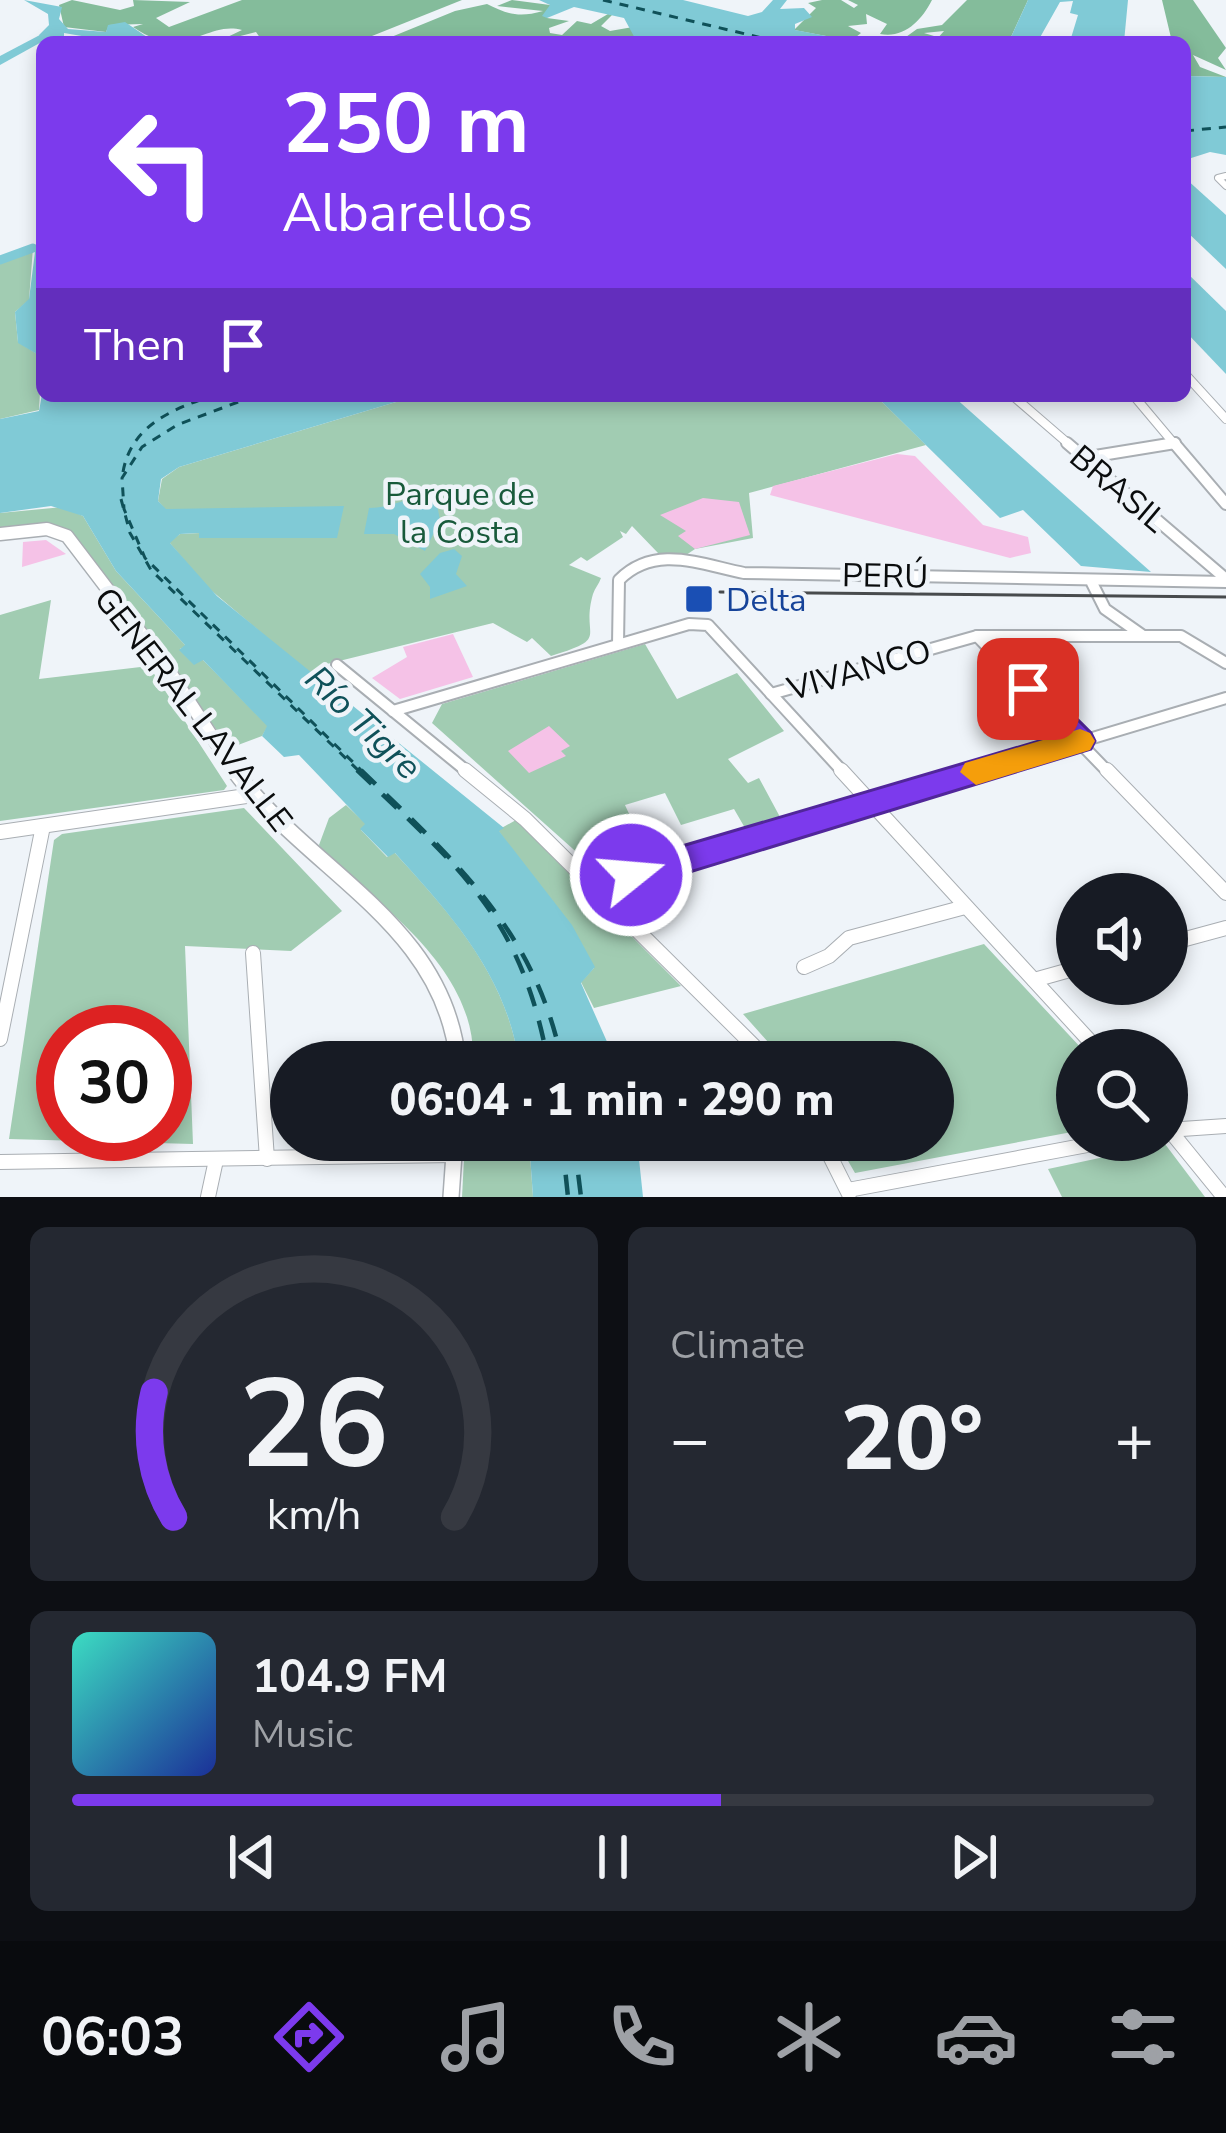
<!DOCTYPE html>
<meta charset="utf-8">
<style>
body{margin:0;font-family:"Nunito Sans",sans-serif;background:#242831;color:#f1f3f6;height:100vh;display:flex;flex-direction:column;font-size:45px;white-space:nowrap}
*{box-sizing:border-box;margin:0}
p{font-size:39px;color:#9ea1a6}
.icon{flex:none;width:66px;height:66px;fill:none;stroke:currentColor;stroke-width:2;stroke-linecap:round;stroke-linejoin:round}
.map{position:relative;height:1197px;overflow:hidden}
.sheet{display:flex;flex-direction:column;gap:30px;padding:30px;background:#0d0f14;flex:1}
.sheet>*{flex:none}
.guide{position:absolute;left:36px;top:36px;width:1155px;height:366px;border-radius:18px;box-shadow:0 6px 18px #0003;background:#7c3aed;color:#fff;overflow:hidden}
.tools{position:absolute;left:1056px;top:873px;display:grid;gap:24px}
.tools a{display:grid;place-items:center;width:132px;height:132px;border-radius:50%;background:#171b24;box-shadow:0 6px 18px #0003;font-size:60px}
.speed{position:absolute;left:36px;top:1005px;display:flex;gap:24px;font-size:60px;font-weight:700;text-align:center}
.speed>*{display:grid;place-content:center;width:156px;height:156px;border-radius:50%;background:#171b24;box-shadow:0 6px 18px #0003;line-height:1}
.speed .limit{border:18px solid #d22;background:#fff;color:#111}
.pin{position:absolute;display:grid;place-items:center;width:102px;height:102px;color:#fff;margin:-51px;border-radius:24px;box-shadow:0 6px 18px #0006}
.me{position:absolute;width:132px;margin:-66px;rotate:73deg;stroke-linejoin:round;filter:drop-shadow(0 0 9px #0008)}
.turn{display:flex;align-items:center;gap:42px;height:252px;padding:0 48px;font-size:54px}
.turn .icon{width:156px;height:156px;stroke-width:2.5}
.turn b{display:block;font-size:84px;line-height:102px}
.then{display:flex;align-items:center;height:114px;padding:0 48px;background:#0003;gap:24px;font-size:45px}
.big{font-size:90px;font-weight:800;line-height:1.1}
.sheet .tile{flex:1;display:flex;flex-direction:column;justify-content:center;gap:18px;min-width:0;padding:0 42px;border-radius:18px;background:#242831}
.sheet .dial{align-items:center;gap:0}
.dial svg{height:312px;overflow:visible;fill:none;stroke:#363941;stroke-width:7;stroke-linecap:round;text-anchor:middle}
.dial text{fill:#f1f3f6;stroke:none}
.song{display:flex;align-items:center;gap:36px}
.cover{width:144px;height:144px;border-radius:18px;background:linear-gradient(135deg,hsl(170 70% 55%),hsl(230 70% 35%))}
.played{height:12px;border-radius:6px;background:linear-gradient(90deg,#7c3aed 60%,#363941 60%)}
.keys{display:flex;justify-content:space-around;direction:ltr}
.heat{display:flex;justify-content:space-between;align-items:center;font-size:66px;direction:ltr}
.sheet .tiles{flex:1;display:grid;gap:30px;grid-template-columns:1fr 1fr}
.tile:last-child{grid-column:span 2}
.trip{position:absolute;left:270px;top:1041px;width:684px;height:120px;border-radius:60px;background:#171b24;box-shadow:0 6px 18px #0003;font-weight:800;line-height:120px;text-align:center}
.menu{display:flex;height:192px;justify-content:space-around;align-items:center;background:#090b0e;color:#9ea1a6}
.menu .icon{width:84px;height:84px}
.menu .selected{color:#7c3aed}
.menu b{font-size:54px;color:#f1f3f6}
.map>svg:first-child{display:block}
</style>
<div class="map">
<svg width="1226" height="1197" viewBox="0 0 1226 1197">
<rect width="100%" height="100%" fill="#eff4f9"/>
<g fill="#a1ccb2" fill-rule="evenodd">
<polygon points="33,248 29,300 15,312 18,342 42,357 39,410 0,419 0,260"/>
<path d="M416,396h460l50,49 -177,48 4,45 -58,11 -9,6 -28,-2 -26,-27 -6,8 -6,-3 3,6 -36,24 -6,-4 -12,8 32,13c-2,6 -6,10 -8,16 -13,45 19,43 -42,62l-19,-18 -5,4 -34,-19 -166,41 -17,10 -104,-88 -37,-44 11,-8 20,-1 136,5 -171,-29 -7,-8 4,-22 17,-12z"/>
<polygon points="63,507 83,516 116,571 186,646 180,649 203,660 268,726 262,736 230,748 71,533 0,532 0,513"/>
<polygon points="51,600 39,679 149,666 227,786 224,790 0,821 0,615"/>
<polygon points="645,644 677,699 737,673 784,731 728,759 748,783 759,778 780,817 745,828 734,809 681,825 665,793 625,805 641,840 582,857 432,723 442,704"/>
<path d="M346,805l20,19 -5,6 26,27 7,-5c58,63 112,123 125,210h-46c4,-89 -86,-153 -149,-207l-5,-10 10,-27z"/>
<path d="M244,808l98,103 -51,40 -106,-5 8,198 -184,-5 45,-299 8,-6zM63,1032h102v102h-102z"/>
<polygon points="516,820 681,986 594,1008 581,982 594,968 498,830"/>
<polygon points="984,944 1083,1050 1077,1050 1077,1131 855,1173 836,1140 933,1140 933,1062 786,1062 743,1014"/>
<polygon points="465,1140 529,1140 533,1197 462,1197"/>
<polygon points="1165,1144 1205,1197 1062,1197 1048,1169"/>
</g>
<g fill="#84bc9b">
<path d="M72,0l48,10 14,-4 -1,-6 57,2 -34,16 13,9 73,-27h220l-105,42h-94l-7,-10 -39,10 25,-12c-36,-10 -57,33 -109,-3l10,-3 -34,1 -3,7 -42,-5 -5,-22z"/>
<path d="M512,0l38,5 -3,13 22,3 -20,7 1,5 12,2 15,-14 14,3 17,-10 4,1 -11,11 9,5 23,-4 3,15h-257l76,-31 32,-7c20,10 32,14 56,7l-46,-5z"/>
<path d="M822,0h19l13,8 4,-3 -10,-5h84c-10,20 -28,39 -52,34l7,-10 -21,-10 1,10 -19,2 13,7 -5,4 24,1 -22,4 -64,-12 22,-22 -8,-5z"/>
<polygon points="967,0 1028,0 1011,37 1003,38 1006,42 937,39 944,31 924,33 934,36 927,41 914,37 899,42 917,29 942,25"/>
<polygon points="1162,0 1193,0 1226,48 1218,58 1226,70 1193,55 1200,67 1226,77 1185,76 1185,42 1172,42"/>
</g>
<g fill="#80cad6">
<polygon points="24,0 62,7 59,19 68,29 106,32 108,25 125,22 147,37 168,42 117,42 64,33 64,42 44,42 39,35 49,25 48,14"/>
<polygon points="539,0 683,0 748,16 762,12 773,0 787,0 780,9 804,8 812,17 795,24 795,30 858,42 710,42 686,37 678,42 655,37 637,42 624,18 574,7 547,18 542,16 550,5"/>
<polygon points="1028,0 1128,0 1124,42 1071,38 1078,15 1070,13 1073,1 1060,2 1038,41 1011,37"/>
<polygon points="1185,76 1226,77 1226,155 1210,152 1185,160"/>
<polygon points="1185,178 1226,215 1226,269 1185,230"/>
<polygon points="42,197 42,357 18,343 15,312 29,299"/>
<polygon points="1185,271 1226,311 1226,374 1185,331"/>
<path d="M42,394l374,2 -237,71 -18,12 -3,22 8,8 178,-3 -7,32h-138v-5l-19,1 -10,9 47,53 287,232 -5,3 73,94 23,42 -14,16 35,79h-97c-13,-87 -67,-146 -124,-209l-7,4 -28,-28 5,-5 -66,-69 -15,2 -22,-21 5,-10 -64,-66 -9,5 -15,-15 6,-5 -69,-74 -33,-55 -32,-10 -51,7v-94l39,-8z"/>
<polygon points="876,396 953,396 1151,572 1081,566 1023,510 1000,518"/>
<path d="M434,489l6,31 -15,31 -31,-17h-30l5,-26c21,0 45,-11 65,-19z"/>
<polygon points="454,549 462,556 456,574 467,586 430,599 430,587 420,574 440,553"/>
<polygon points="529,1140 667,1140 668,1144 639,1159 643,1197 533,1197"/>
</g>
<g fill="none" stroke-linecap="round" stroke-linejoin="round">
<polyline stroke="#80cad6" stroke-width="9" points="0,260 33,248"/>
<polygon fill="#80cad6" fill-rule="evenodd" points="55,27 65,29 0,65 0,56"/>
<g stroke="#0f5159" stroke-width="3" stroke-dasharray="9 8" stroke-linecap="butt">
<polyline points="603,0 779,42"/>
<polyline points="1185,131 1226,127"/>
<polyline points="254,396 177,425 142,447 122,478 124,509 145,558 364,773"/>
<path d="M123,472c8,-46 48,-62 88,-76"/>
<polyline points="121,499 130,533 151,570 361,773"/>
</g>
<g stroke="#0f5159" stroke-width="4.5" stroke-dasharray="20 15" stroke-linecap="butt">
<path d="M357,770c103,99 164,145 191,292"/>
<path d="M361,770c93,91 174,159 201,292"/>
<polyline points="562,1140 568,1197"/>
<polyline points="574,1140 581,1197"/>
</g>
</g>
<g fill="#f5c2e7">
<polygon points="897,454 915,456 983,525 1028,537 1031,553 1010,558 770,495 773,486"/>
<polygon points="703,498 739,502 750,535 695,549 678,536 686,531 660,515"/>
<polygon points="46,540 66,554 22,567 23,542"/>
<polygon points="453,634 473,677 400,699 372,678 407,657 403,647"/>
<polygon points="549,726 570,746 561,751 566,756 529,773 508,751"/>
</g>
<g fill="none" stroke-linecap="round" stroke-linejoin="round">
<g stroke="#a9aeb3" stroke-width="8">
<polyline id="minor-far3" points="1226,176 1218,178 1226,186"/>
</g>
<g stroke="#a9aeb3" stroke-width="10">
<g id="minor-far2">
<polyline points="1185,374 1226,419"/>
<polyline points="1013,396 1071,446"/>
<polyline points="1134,396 1176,446"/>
<polyline points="1159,446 1175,443"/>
</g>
</g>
<g stroke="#a9aeb3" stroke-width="14">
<g id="minor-far1">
<polyline points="1067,443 1226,579"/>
<polyline points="1174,443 1226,504"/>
<polyline points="1083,458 1175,443"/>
<polyline points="1092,583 1105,609 1142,635"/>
<polyline points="977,636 1109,773"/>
<path d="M618,644l1,-64c36,-36 80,-16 125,-7l482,9"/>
<polyline points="337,665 469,773"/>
<polyline points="771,694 977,636 1181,636 1226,663"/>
<polyline points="393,711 689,624 708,625 844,773"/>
<polyline points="976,773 1226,698"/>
</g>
</g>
<g stroke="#a9aeb3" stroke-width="16">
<g id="minor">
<polyline points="465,770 525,819 770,1062"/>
<polyline points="841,770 1098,1050"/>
<polyline points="1107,770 1226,893"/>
<polyline points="0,832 253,795"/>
<polyline points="591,888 986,770"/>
<polyline points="1167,944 1226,928"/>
<polyline points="253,953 267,1159"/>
<polyline points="804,967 829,956 849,938 965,907"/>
<polyline points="1034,980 1077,968"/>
<polyline points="0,1039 43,826"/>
<polyline points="1167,1127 1224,1197"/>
<polyline points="1167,1130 1226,1126"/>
<polyline points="822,1140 849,1194"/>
<polyline points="0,1162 454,1155"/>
<polyline points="848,1190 1114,1140"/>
<polyline points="208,1197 216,1160"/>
</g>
</g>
<g stroke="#a9aeb3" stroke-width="15">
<polyline id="tertiary-far1" points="0,534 47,529 67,536 166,666 236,773"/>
</g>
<g stroke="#a9aeb3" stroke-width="18">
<g id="tertiary">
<path d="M234,770c76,103 210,153 224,292"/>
<polyline points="451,1197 455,1140"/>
</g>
</g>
<use href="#minor-far3" stroke="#fff" stroke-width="6"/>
<use href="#minor-far2" stroke="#fff" stroke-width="8"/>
<use href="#minor-far1" stroke="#fff" stroke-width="10"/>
<use href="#minor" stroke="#fff" stroke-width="14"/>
<use href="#tertiary-far1" stroke="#fff" stroke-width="12"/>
<use href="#tertiary" stroke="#fff" stroke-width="15"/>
<polyline stroke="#484b4d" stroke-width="3" points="720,592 1226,597"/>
</g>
<polygon fill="#7c3aed" stroke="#51269a" stroke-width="3" points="1028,678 1039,681 1091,733 1095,741 1091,749 631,890 619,886 614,875 619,865 631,861 1056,736 1014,689"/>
<polygon fill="#f59e0b" points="1080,729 1090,733 1095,741 1090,750 976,785 960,772 965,763"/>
<rect fill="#1a4fb4" stroke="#eff4f9" stroke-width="4.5" x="684" y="584" width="30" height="30" rx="6"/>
<g text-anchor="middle" stroke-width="9" stroke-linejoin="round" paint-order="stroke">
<g font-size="33" fill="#0a0c0d" stroke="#eff4f9">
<text transform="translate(1119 488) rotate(40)" y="12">BRASIL</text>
<text transform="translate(885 575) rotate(1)" y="12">PERÚ</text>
<text transform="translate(859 669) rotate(-16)" y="12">VIVANCO</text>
<text transform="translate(194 709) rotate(52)" y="12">GENERAL LAVALLE</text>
</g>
<g font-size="33" fill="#185a3b" stroke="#eff4f9">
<text x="460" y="505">Parque de<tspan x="460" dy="38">la Costa</tspan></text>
</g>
<g font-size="33" fill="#164399" stroke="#eff4f9" text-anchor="start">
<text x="726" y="611">Delta</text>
</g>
<g font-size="36" font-style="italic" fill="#0f5159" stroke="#eff4f9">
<text transform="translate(364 722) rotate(44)" y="13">Río Tigre</text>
</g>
</g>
</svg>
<div class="tools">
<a><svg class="icon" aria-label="sound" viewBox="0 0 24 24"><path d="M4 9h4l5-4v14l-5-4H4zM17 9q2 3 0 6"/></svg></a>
<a><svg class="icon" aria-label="search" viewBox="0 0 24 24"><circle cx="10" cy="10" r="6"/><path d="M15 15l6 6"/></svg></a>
</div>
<div class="speed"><div class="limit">30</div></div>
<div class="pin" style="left:1028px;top:689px;background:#d93025"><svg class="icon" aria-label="arrive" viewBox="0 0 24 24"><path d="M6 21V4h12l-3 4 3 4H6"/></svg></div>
<svg class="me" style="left:631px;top:875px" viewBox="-20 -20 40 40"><circle r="17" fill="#7c3aed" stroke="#fff" stroke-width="3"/><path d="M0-11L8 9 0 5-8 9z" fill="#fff"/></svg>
<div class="trip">06:04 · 1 min · 290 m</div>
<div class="guide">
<div class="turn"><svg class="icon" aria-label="left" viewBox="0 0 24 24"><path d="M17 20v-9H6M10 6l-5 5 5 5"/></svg><div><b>250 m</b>Albarellos</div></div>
<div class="then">Then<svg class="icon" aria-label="arrive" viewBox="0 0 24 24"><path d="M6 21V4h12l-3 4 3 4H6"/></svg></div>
</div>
</div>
<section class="sheet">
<div class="tiles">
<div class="tile dial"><svg viewBox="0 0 100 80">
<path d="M14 69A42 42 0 1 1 86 69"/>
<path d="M14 69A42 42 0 0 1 9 37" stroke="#7c3aed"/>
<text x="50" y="56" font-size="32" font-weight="700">26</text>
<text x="50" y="72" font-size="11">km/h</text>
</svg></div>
<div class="tile"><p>Climate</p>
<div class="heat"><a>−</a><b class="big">20°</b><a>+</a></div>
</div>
<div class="tile">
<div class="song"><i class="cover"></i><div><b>104.9 FM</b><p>Music</p></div></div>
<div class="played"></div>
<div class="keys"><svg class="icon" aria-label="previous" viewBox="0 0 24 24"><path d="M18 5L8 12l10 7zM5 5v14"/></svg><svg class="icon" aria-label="pause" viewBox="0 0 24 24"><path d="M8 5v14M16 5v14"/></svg><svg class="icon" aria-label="next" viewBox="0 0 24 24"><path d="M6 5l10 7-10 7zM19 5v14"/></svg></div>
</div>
</div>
</section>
<nav class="menu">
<b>06:03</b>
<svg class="icon selected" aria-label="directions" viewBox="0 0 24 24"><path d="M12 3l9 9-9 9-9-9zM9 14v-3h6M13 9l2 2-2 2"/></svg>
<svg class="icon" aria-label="music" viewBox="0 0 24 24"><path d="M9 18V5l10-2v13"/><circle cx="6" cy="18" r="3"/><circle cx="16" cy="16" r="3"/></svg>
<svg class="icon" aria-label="phone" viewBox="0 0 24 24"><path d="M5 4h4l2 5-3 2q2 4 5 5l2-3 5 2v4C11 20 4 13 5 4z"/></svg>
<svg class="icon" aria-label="climate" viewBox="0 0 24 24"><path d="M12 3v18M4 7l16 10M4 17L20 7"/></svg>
<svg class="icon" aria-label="car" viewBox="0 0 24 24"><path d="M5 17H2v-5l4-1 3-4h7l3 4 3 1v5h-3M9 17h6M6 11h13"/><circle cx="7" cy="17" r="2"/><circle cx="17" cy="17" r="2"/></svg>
<svg class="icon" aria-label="filters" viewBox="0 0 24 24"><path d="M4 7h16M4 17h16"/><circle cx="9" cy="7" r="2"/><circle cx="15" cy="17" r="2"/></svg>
</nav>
